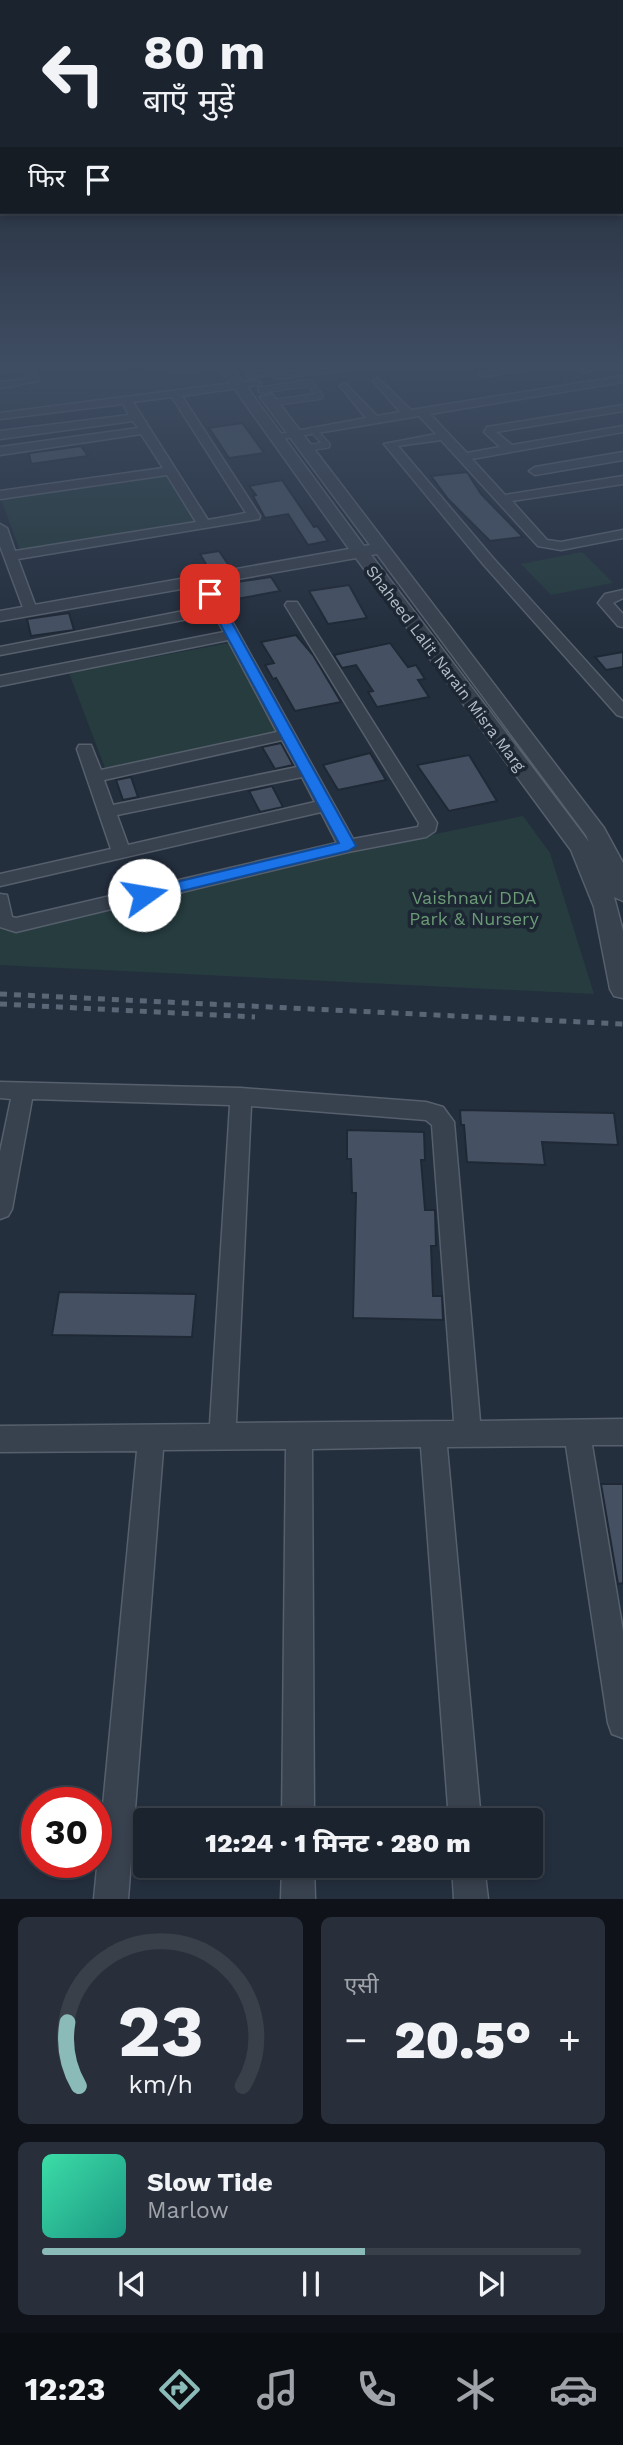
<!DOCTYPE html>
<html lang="hi">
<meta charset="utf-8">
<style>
body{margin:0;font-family:"Work Sans","Noto Sans Devanagari",sans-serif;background:#282f3a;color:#f1f3f6;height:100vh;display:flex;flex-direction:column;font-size:26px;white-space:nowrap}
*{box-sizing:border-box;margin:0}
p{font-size:23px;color:#a0a4aa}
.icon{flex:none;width:38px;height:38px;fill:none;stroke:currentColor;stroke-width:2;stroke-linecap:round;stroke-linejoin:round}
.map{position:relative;height:1899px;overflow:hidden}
.drawer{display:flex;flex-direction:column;gap:18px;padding:18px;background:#0f1319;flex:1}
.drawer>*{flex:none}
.banner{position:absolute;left:0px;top:0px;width:623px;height:214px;box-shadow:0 4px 10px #0003,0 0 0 2px #39404a;background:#1b232e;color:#f1f3f6;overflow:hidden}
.speed{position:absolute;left:21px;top:1787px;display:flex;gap:14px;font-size:35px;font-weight:700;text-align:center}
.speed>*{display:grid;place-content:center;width:91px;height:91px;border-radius:50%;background:#1b232e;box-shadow:0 4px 10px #0003,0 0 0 2px #39404a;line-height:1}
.speed .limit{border:10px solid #d22;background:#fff;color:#111}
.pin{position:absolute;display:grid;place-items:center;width:60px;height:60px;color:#fff;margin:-30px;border-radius:14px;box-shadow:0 4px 10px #0006}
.me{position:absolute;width:77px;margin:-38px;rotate:77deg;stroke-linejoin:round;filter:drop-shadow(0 0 5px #0008)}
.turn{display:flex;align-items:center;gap:24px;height:147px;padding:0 28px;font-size:32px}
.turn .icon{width:91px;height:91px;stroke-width:2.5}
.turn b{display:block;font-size:49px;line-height:60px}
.then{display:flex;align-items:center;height:66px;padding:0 28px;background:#0003;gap:14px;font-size:26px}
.big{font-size:52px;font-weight:800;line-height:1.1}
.drawer .widget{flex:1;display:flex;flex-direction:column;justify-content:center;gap:10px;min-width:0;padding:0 24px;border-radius:10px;background:#282f3a}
.drawer .dial{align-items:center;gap:0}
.dial svg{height:182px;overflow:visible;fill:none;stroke:#39404a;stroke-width:7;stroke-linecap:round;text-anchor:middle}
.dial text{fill:#f1f3f6;stroke:none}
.song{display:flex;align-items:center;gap:21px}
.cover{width:84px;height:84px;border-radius:10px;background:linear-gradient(135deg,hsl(160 70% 55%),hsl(170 70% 35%))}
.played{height:7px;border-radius:4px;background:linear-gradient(90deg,#8bbbb9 60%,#39404a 60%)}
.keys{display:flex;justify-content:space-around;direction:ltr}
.heat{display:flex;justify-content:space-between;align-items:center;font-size:38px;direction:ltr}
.drawer .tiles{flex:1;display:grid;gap:18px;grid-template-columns:1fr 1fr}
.widget:last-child{grid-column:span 2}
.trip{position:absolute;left:133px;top:1808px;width:410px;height:70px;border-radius:7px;background:#1b232e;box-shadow:0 4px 10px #0003,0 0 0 2px #39404a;font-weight:800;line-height:70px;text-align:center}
.menu{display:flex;height:112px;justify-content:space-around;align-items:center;background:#0b0e12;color:#a0a4aa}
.menu .icon{width:49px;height:49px}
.menu .on{color:#8bbbb9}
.menu b{font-size:32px;color:#f1f3f6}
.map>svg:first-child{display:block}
</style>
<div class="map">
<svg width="623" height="1899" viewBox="0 0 623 1899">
<rect width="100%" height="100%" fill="#242f3e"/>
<g fill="#263c3f">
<polygon points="183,367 200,367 215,385 0,413 0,388"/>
<polygon points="166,474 195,524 21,553 1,499"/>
<polygon points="582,552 613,583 551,595 521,564"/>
<polygon points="229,643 278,732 105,768 69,673"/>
<polygon points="523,816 550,853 594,994 0,965 0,907 5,922"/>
</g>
<g fill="#455162" stroke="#1f2835" stroke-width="2">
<polygon points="242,423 252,436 264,453 229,458 209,428"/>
<polygon points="81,446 88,456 31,464 29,453"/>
<polygon points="467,472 481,494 523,537 490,541 448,499 431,476"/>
<polygon points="282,480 314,527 317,526 328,541 308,545 288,514 265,518 253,496 256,495 249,486"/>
<polygon points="219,551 230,567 210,571 200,554"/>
<polygon points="271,577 280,591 231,600 222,584"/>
<polygon points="349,585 367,618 328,624 309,591"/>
<polygon points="69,613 74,630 31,636 27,619"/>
<polygon points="296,635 313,655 341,702 295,711 276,678 273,679 265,665 274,663 261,642"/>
<polygon points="390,643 408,667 416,665 425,679 418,680 429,697 377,707 368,692 373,691 356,665 342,668 334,655"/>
<polygon points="623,652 623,667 606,670 595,657"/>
<polygon points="281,743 293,765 275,769 262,747"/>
<polygon points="370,753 386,780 338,790 323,765"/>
<polygon points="469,755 497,801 449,811 417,765"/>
<polygon points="131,777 138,797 123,800 116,780"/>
<polygon points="272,786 283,807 260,812 249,791"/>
<polygon points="460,1110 614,1113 618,1145 542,1142 545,1165 467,1162 464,1125 461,1125"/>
<polygon points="347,1130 424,1132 425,1160 421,1160 425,1210 435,1210 436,1246 431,1246 433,1296 442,1296 443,1320 353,1318 356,1193 352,1193 351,1159 347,1159"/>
<polygon points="59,1292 196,1294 192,1337 52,1335"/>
<polygon points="601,1484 623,1484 623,1583 618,1584"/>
</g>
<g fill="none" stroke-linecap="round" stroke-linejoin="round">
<g stroke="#565f6c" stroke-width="8">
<g id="service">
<polyline points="269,367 277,376 347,367"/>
<polyline points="250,375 274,372"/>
<polyline points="261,390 309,383 320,396 271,403"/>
<polyline points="306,448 327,445 313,430"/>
</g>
</g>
<g stroke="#565f6c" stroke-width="3">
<g id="minor">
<polygon points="0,367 32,367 39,381 0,388 0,382 27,379 23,370 0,372"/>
<polygon points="516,367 534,368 484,377 479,374"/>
<polygon points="577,367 588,367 591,370 586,373"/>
<polygon points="623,376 623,382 430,414 467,453 500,447 484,432 487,427 623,405 623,411 496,432 512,445 623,426 623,432 472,459 505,495 623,476 623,484 512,501 547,540 561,542 623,530 623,538 561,550 538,546 441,440 398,446 493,558 623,702 623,717 617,715 483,564 384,444 436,434 419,416 275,440 269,436 366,418 340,386 345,383 377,416 400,412 373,381 378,378 411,410"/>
<path d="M256,380l5,3 -1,2 -78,11 78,120 -1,3 -241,40 19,51 -7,4 -5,-1 -25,-67v-22l7,4 8,23 181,-29 -29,-47 -167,24v-8l163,-23 -22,-34 -141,21v-8l138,-19 -5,-7 -133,18v-8l129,-16 -6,-11 -123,15v-6zM172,397l74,116 -38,7 -75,-118z"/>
<polygon points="623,452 623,460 535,475 529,471 535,467"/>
<path d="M202,576l7,4 144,259 65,-12 1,-4 -134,-218 2,-3h10l2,3 138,218 -2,8 -9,6 -78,15 -332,80 -16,-5v-33l7,1 5,22 4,1 321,-75 -16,-31 -321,74v-12l111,-25 -34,-100 2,-4h12l10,25 176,-38 -49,-92 -228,46v-10l224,-44 -10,-18 -214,41v-8l209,-41 -14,-26zM282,740l15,27 -184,38 -9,-25zM302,777l13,25 -187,43 -11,-30z"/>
<polygon points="623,590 623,598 613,603 623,614 623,627 618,626 598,603 605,594"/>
<path d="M0,1082l241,6 185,14 17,5 11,15 26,299 143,-2v26h-31l31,186v107l-11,-4 -4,-11 -42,-277 -119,1 34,373h-32l-28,-373 -109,2 2,371h-32l4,-371 -123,1 -35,449h-34l43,-448 -137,1v-26l210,-2 20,-319 -198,-6 -20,110 -4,7 -8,3v-67l11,-53 -11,-1zM251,1106l175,14 6,5 22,296 -218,2z"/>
<polygon points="282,1866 314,1866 315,1899 281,1899"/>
<polygon points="452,1866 484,1866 488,1899 454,1899"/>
</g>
</g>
<g stroke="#565f6c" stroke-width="3">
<path id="tertiary" d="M219,367h13l132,179 6,-1 -110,-148 12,-3 332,434 19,35v38l-9,-4 9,34v67l-9,-2 -4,-7 -16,-82 -23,-57 -215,-292 -356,63v-10l349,-62zM377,554l209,281 3,7 -218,-287z"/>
</g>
<use href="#service" stroke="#38414e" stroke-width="6"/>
<use href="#minor" fill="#38414e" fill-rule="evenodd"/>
<use href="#tertiary" fill="#38414e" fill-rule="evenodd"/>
<g stroke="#5a6575" stroke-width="5" stroke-dasharray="7 7" stroke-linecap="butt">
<polyline points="0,994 623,1024"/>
<polyline points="0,1004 255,1017"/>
</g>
</g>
<linearGradient id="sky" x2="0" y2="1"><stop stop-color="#141a22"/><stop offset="0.58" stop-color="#3f4d63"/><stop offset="1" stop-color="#3f4d63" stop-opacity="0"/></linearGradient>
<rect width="623" height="632" fill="url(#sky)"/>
<polygon fill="#1a73e8" stroke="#114b97" stroke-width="2" points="210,591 216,594 356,846 348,851 144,900 136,895 139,891 339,843 204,594"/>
<g text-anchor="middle" stroke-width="7" stroke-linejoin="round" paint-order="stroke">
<g font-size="16" fill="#b4bcc9" stroke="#1d2633">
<text transform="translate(446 668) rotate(53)" y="6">Shaheed Lalit Narain Misra Marg</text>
</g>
<g font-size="18" fill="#6b9a76" stroke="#1d2633">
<text x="474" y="904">Vaishnavi DDA<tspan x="474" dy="21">Park &amp; Nursery</tspan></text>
</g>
</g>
</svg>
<div class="speed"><div class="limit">30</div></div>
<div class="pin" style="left:210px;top:594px;background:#d93025"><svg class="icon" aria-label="arrive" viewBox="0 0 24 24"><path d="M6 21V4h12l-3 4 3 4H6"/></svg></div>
<svg class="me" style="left:144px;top:895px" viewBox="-20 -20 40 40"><circle r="19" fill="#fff"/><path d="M0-13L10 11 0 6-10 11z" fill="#1a73e8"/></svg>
<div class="trip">12:24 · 1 मिनट · 280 m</div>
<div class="banner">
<div class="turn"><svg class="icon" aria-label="left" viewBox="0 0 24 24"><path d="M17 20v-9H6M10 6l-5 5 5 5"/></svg><div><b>80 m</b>बाएँ मुड़ें</div></div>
<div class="then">फिर<svg class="icon" aria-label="arrive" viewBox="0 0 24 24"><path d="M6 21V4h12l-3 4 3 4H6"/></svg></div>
</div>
</div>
<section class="drawer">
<div class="tiles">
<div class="widget dial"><svg viewBox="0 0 100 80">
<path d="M14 69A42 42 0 1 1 86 69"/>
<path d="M14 69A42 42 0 0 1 9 41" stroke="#8bbbb9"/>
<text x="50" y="56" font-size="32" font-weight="700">23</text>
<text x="50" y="72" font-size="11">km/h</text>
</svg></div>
<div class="widget"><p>एसी</p>
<div class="heat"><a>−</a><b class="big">20.5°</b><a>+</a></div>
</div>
<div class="widget">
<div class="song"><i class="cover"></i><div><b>Slow Tide</b><p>Marlow</p></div></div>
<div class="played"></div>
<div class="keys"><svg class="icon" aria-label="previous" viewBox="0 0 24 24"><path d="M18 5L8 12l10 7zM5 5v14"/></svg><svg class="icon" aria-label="pause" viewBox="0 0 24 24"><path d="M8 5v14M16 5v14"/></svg><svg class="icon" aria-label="next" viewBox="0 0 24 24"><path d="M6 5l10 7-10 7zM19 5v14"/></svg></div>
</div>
</div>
</section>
<nav class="menu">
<b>12:23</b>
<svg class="icon on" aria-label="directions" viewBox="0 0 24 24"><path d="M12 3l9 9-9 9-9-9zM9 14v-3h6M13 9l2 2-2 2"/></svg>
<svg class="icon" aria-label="music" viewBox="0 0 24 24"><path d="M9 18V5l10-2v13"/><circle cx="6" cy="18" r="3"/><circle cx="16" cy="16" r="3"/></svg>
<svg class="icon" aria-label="phone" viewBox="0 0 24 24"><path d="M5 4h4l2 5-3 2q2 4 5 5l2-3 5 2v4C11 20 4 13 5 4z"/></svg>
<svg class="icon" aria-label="climate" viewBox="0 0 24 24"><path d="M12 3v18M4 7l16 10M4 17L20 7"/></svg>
<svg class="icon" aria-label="car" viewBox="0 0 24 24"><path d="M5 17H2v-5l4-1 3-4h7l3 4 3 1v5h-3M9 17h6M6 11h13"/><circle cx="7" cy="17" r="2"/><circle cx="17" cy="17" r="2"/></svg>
</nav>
